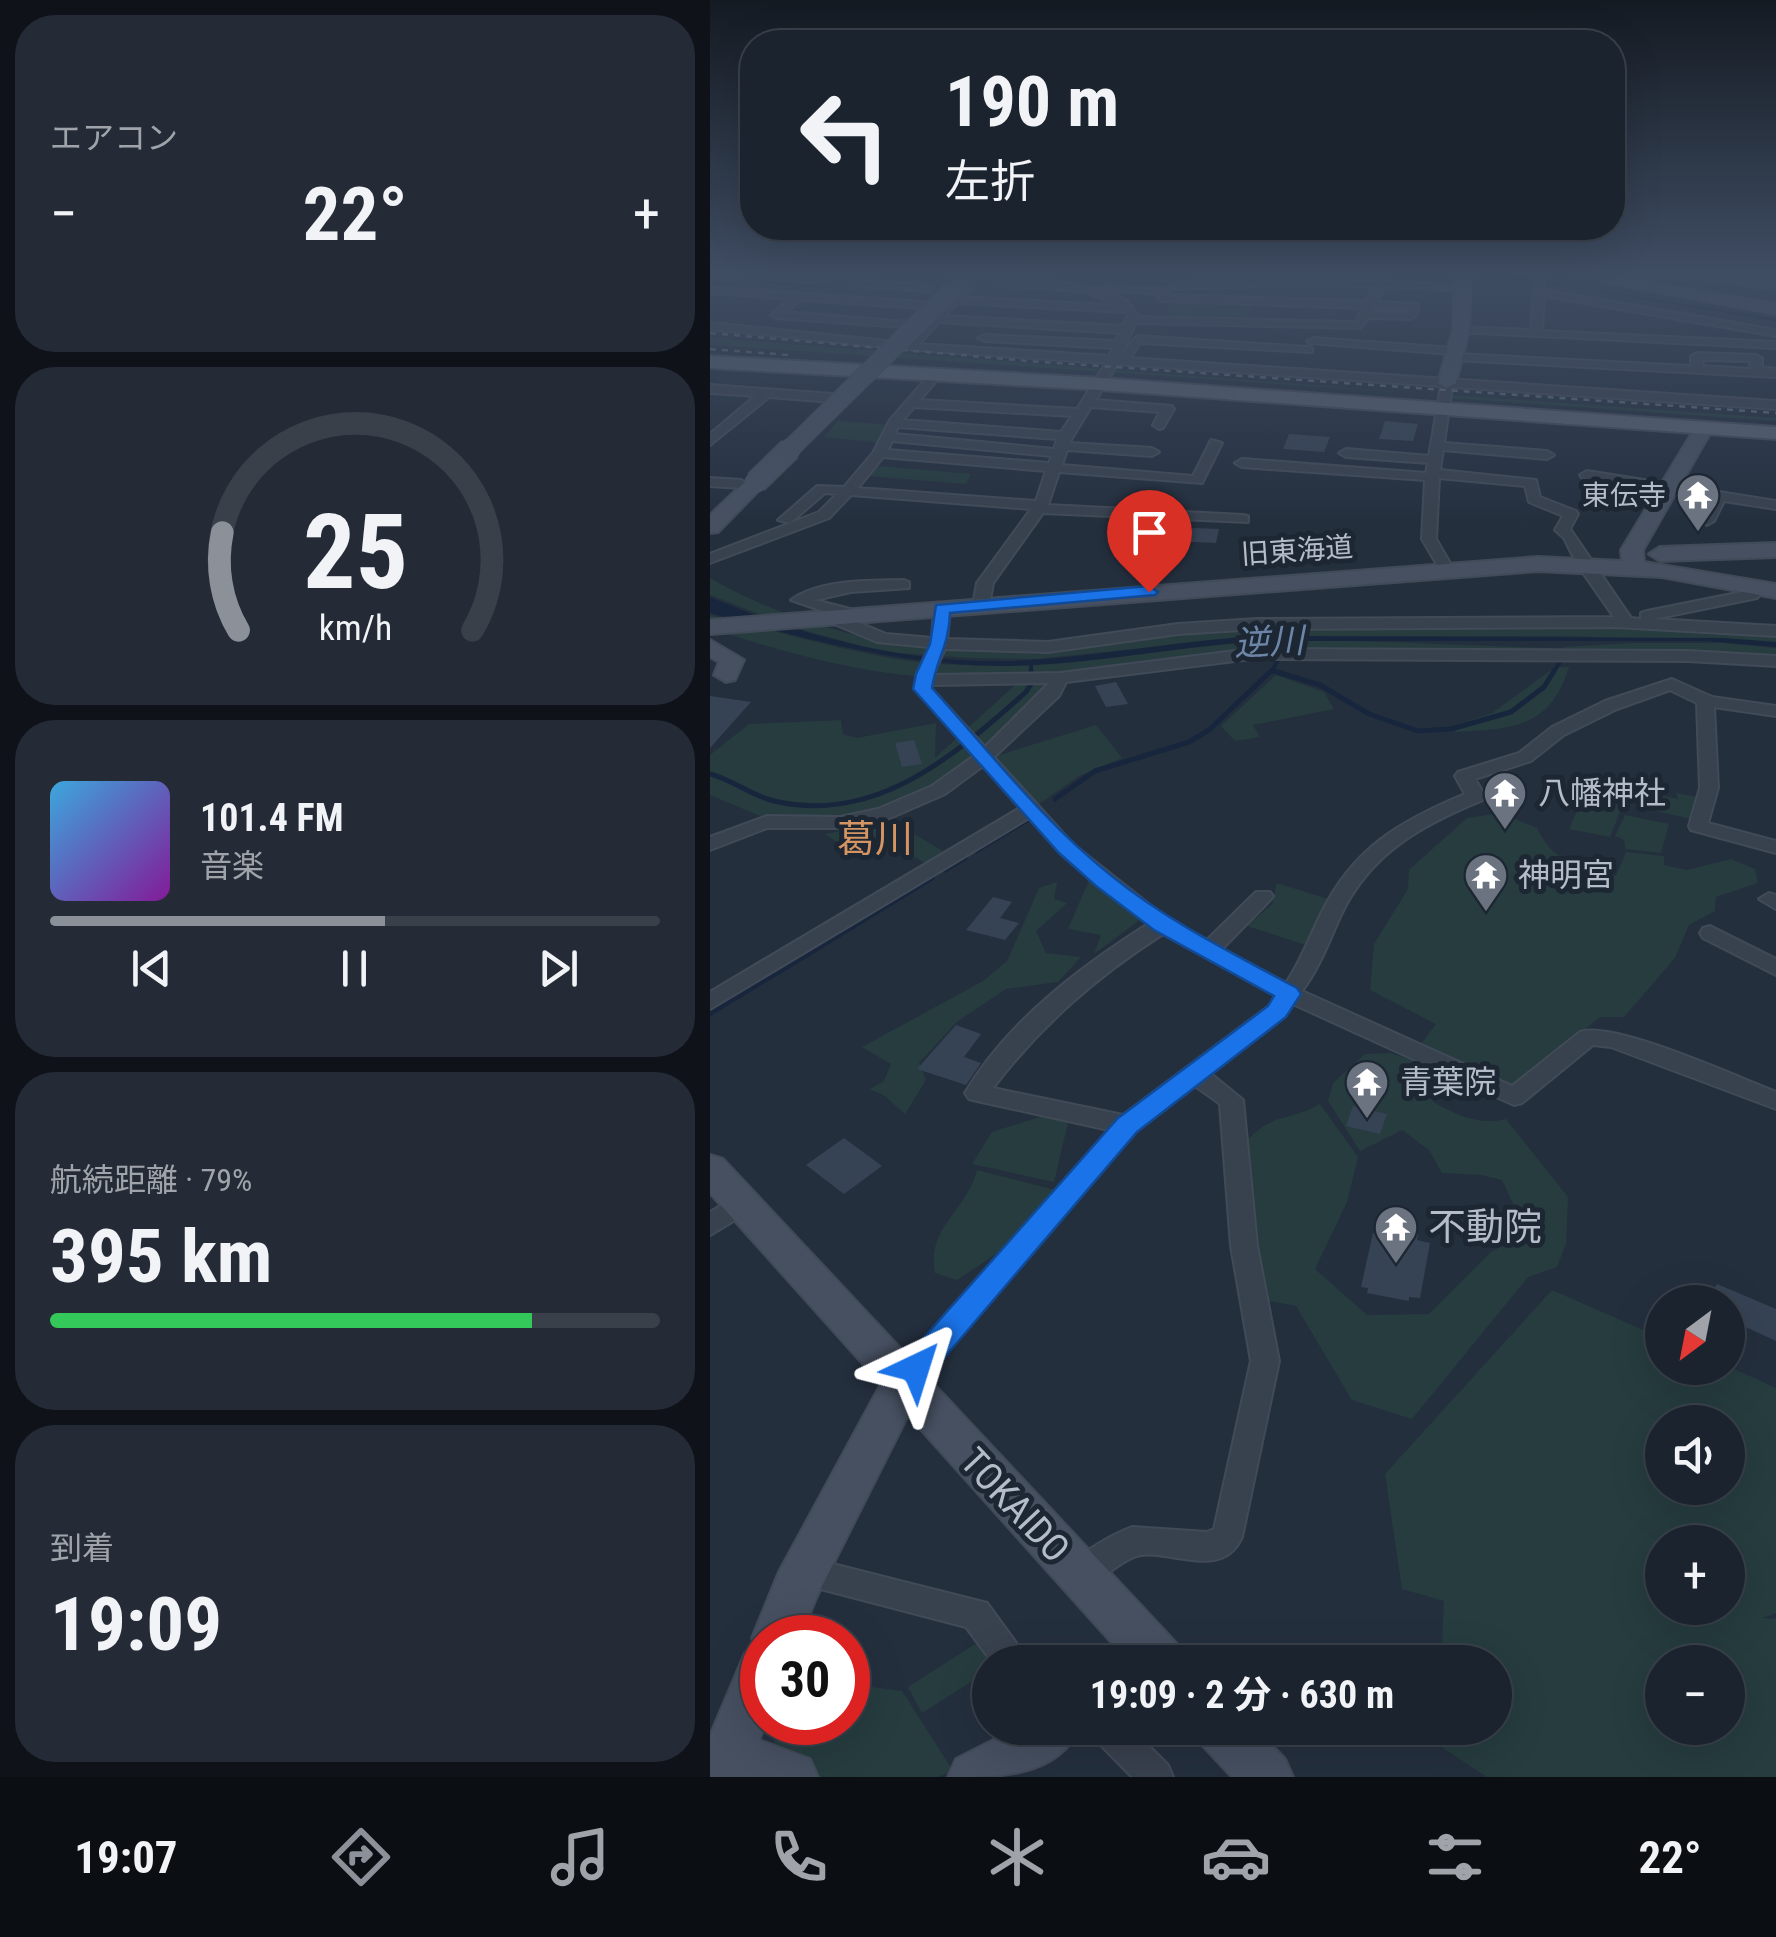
<!DOCTYPE html>
<html lang="ja">
<meta charset="utf-8">
<style>
body{margin:0;font-family:"Roboto Condensed","Noto Sans JP",sans-serif;background:#242b36;color:#f1f3f6;height:100vh;display:flex;flex-direction:column;font-size:38px;white-space:nowrap}
*{box-sizing:border-box;margin:0}
p{font-size:32px;color:#a0a4aa}
.icon{flex:none;width:55px;height:55px;fill:none;stroke:currentColor;stroke-width:2;stroke-linecap:round;stroke-linejoin:round}
.map{position:relative;flex:1;overflow:hidden}
.drawer{display:flex;flex-direction:column;gap:15px;padding:15px;background:#0f1319;width:710px}
.drawer>*{flex:none}
.top-card{position:absolute;left:30px;top:30px;width:885px;height:210px;border-radius:40px;box-shadow:0 10px 40px #0002,0 0 0 2px #39404a;background:#1b232e;color:#f1f3f6;overflow:hidden}
.needle{width:65px;rotate:212deg}
.buttons{position:absolute;left:935px;top:1285px;display:grid;gap:20px}
.buttons a{display:grid;place-items:center;width:100px;height:100px;border-radius:50%;background:#1b232e;box-shadow:0 10px 40px #0002,0 0 0 2px #39404a;font-size:50px}
.speed{position:absolute;left:30px;top:1615px;display:flex;gap:20px;font-size:50px;font-weight:700;text-align:center}
.speed>*{display:grid;place-content:center;width:130px;height:130px;border-radius:50%;background:#1b232e;box-shadow:0 10px 40px #0002,0 0 0 2px #39404a;line-height:1}
.speed .limit{border:15px solid #d22;background:#fff;color:#111}
.pin{position:absolute;display:grid;place-items:center;width:85px;height:85px;color:#fff;margin:-102px -42px;border-radius:50% 50% 50% 0;rotate:-45deg;box-shadow:0 0 10px #0007}
.pin .icon{rotate:45deg}
.me{position:absolute;width:110px;margin:-55px;rotate:41deg;stroke-linejoin:round;filter:drop-shadow(0 0 8px #0008)}
.turn{display:flex;align-items:center;gap:35px;height:210px;padding:0 40px;font-size:45px}
.turn .icon{width:130px;height:130px;stroke-width:2.5}
.turn b{display:block;font-size:70px;line-height:85px}
.big{font-size:75px;font-weight:700;line-height:1.1}
.drawer .widget{flex:1;display:flex;flex-direction:column;justify-content:center;gap:15px;min-width:0;padding:0 35px;border-radius:40px;background:#242b36}
.drawer .dial{align-items:center;gap:0}
.dial svg{height:260px;overflow:visible;fill:none;stroke:#39404a;stroke-width:7;stroke-linecap:round;text-anchor:middle}
.dial text{fill:#f1f3f6;stroke:none}
.song{display:flex;align-items:center;gap:30px}
.cover{width:120px;height:120px;border-radius:15px;background:linear-gradient(135deg,hsl(200 70% 55%),hsl(290 70% 35%))}
.played{height:10px;border-radius:5px;background:linear-gradient(90deg,#8c9099 55%,#39404a 55%)}
.keys{display:flex;justify-content:space-around;direction:ltr}
.heat{display:flex;justify-content:space-between;align-items:center;font-size:55px;direction:ltr}
.charge{height:15px;border-radius:8px;background:linear-gradient(90deg,#34c759 79%,#39404a 0)}
.trip{position:absolute;left:262px;top:1645px;width:540px;height:100px;border-radius:50px;background:#1b232e;box-shadow:0 10px 40px #0002,0 0 0 2px #39404a;font-weight:700;line-height:100px;text-align:center}
.dock{display:flex;height:160px;justify-content:space-around;align-items:center;background:#0b0e12;color:#a0a4aa}
.dock .icon{width:70px;height:70px}
.dock .on{color:#8c9099}
.dock b{font-size:45px;color:#f1f3f6}
main{display:flex;flex:1;min-height:0}
.map>svg:first-child{display:block}
</style>
<main>
<section class="drawer">
<div class="widget"><p>エアコン</p>
<div class="heat"><a>−</a><b class="big">22°</b><a>+</a></div>
</div>
<div class="widget dial"><svg viewBox="0 0 100 80">
<path d="M14 69A42 42 0 1 1 86 69"/>
<path d="M14 69A42 42 0 0 1 9 39" stroke="#8c9099"/>
<text x="50" y="56" font-size="32" font-weight="700">25</text>
<text x="50" y="72" font-size="11">km/h</text>
</svg></div>
<div class="widget">
<div class="song"><i class="cover"></i><div><b>101.4 FM</b><p>音楽</p></div></div>
<div class="played"></div>
<div class="keys"><svg class="icon" aria-label="previous" viewBox="0 0 24 24"><path d="M18 5L8 12l10 7zM5 5v14"/></svg><svg class="icon" aria-label="pause" viewBox="0 0 24 24"><path d="M8 5v14M16 5v14"/></svg><svg class="icon" aria-label="next" viewBox="0 0 24 24"><path d="M6 5l10 7-10 7zM19 5v14"/></svg></div>
</div>
<div class="widget"><p>航続距離 · 79%</p><b class="big">395 km</b><div class="charge"></div></div>
<div class="widget"><p>到着</p><b class="big">19:09</b></div>
</section>
<div class="map">
<svg width="1066" height="1777" viewBox="0 0 1066 1777">
<rect width="100%" height="100%" fill="#242f3e"/>
<g fill="#263c3f" fill-rule="evenodd">
<polygon points="457,302 460,300 541,302 538,320 460,318"/>
<polygon points="0,338 729,395 0,345"/>
<polygon points="740,395 1066,418 1066,421 739,398"/>
<polygon points="128,421 182,425 174,443 114,437"/>
<polygon points="167,466 261,474 256,484 158,476"/>
<path d="M0,578c108,62 233,81 357,71 35,-3 69,-14 104,-18 32,-3 66,-2 99,-3 168,-4 338,-3 506,4v10l-216,-6h-300l-223,23 -68,-1 -85,-6 -89,-24 -85,-33z"/>
<path d="M0,615c69,16 137,38 208,47 107,12 199,-12 303,-19 111,-7 225,3 336,5l-2,4c-93,0 -188,-5 -281,0 -109,6 -217,30 -326,26 -79,-2 -163,-25 -238,-50z"/>
<polygon points="922,643 1013,643 1066,648 1066,658 852,652 853,647"/>
<path d="M845,667h14c-19,62 -58,62 -114,65l1,-7 36,-12z"/>
<polygon points="566,675 614,692 624,709 543,725 550,737 525,741 511,726"/>
<polygon points="344,679 249,778 158,813 103,821 50,816 0,795 0,755 39,724 131,720 133,734 147,738 226,723 225,758 306,684"/>
<polygon points="386,725 412,758 369,776 329,804 286,756"/>
<polygon points="880,780 909,796 913,804 900,837 859,829 868,808 904,812 846,801"/>
<polygon points="935,793 950,795 947,809 953,796 968,799 966,793 994,798 985,820 929,807 927,804"/>
<path d="M791,813l36,15c16,34 44,42 79,48l10,-24 38,4v9l23,5 44,-11 24,10 3,14 -42,14 -1,14 -26,14 -14,33 -51,59h-24l-89,74 -93,-43 18,-24 -66,-34 4,-46 34,-55 1,-19 58,-52z"/>
<polygon points="915,815 959,824 951,853 915,849 914,840 905,836"/>
<polygon points="182,821 233,851 217,864 184,846 155,860 115,834"/>
<polygon points="380,878 431,919 384,954 391,935 358,929"/>
<polygon points="347,882 344,899 357,903 326,931 336,953 371,957 348,982 296,989 248,1021 209,1063 216,1080 195,1114 175,1096 160,1089 174,1081 181,1064 152,1047 273,981 297,961 329,888"/>
<polygon points="567,883 618,899 599,946 537,926 562,904"/>
<path d="M681,1053l23,8 21,17 -2,24c25,13 45,24 73,17l62,78 -2,47 -9,23 -29,10 -116,142 -60,-19 -56,-94 -37,-7 -11,-84 -1,-74c24,-28 43,-20 73,-37l38,53 -11,45 -32,67 52,46 62,-1 62,-62 36,-19 -25,-53 -21,-5 -39,-2 -13,-23 -27,-20 -42,21 -32,-50 5,-18 32,-29z"/>
<polygon points="336,1115 358,1123 344,1182 262,1164 282,1132"/>
<path d="M267,1170l78,20 -35,48 -63,42 -22,-7c-9,-46 32,-62 42,-103z"/>
<path d="M842,1290l110,48v30l66,-2 48,22v225l-13,5 13,1v158h-289l-44,-29 -2,-20h54v-66h-54l3,-61 -42,-12 -17,-115zM952,1422h66v66h-66zM952,1542h66v66h-66zM952,1662h66v66h-66z"/>
<polygon points="270,1641 282,1662 280,1670 212,1713 198,1687"/>
<polygon points="146,1685 192,1691 243,1771 227,1777 101,1777 55,1761 70,1728 125,1740 131,1723 138,1722 138,1707"/>
</g>
<path fill="#17263c" d="M0,597c100,43 212,70 321,63 77,-5 152,-20 229,-24l464,2 52,4v5l-70,-6h-436c-87,4 -172,23 -259,25 -104,1 -202,-26 -301,-53z"/>
<g fill="none" stroke-linecap="round" stroke-linejoin="round">
<polyline stroke="#17263c" stroke-width="2.5" points="791,275 1066,320"/>
<g stroke="#17263c" stroke-width="4">
<polyline points="321,663 321,673"/>
<polyline points="562,670 568,661 567,639"/>
<polyline points="559,673 562,670 572,673"/>
<polyline points="843,673 852,659"/>
</g>
<g stroke="#17263c" stroke-width="5">
<polyline points="564,671 610,685 659,714 708,731 741,729 801,712 834,687 844,671"/>
<path d="M0,774c23,6 42,22 64,27 102,24 181,-46 252,-109l5,-8v-13"/>
<polyline points="345,799 385,771 479,742 499,730 561,671"/>
<polyline points="266,851 322,817"/>
<polyline points="235,870 255,858"/>
<polyline points="93,957 222,878"/>
</g>
<polyline stroke="#17263c" stroke-width="6" points="0,1013 97,954"/>
</g>
<g fill="#364354">
<polygon points="675,421 708,424 703,441 669,439"/>
<polygon points="579,434 620,437 614,452 573,449"/>
<polygon points="466,527 482,528 509,529 506,543 462,541"/>
<polygon points="406,682 418,704 396,707 385,686"/>
<polygon points="0,696 41,702 0,748"/>
<polygon points="204,740 212,764 192,767 185,743"/>
<polygon points="283,897 302,902 290,918 309,923 295,940 256,930"/>
<polygon points="246,1025 271,1034 254,1057 271,1063 256,1085 207,1069"/>
<polygon points="643,1106 677,1114 670,1134 636,1126"/>
<polygon points="134,1138 172,1166 134,1194 96,1165"/>
<polygon points="677,1229 708,1234 707,1240 720,1243 710,1298 699,1297 699,1301 657,1293 658,1288 651,1287 663,1233 676,1235"/>
<polygon points="1007,1284 1066,1309 1066,1341 1018,1319 1018,1302 997,1302"/>
</g>
<g fill="none" stroke-linecap="round" stroke-linejoin="round">
<g stroke="#414a57" stroke-width="4">
<g id="street">
<polygon points="10,275 70,275 218,285 223,288 218,291"/>
<polygon points="825,275 835,275 834,290 1066,330 1066,336 834,296 832,331 1066,342 1066,348 747,332 745,330 751,327 821,330"/>
<polygon points="984,275 1011,275 1066,284 1066,290"/>
<path d="M264,278l87,4 39,7 4,-4 66,4v4l-4,1 -58,-3 19,10 12,16 217,5 7,-14 -201,-7 -5,-3 5,-3 205,6 7,-15 -96,-1 -102,4 -5,-3 5,-3c96,-6 191,-4 287,3l5,3 -1,2 -82,-5 -8,16 41,2 -2,12 -5,3 -42,-1 -9,10 -224,-5 -14,30 15,-17 171,11 4,1v4l-172,-9 -10,15 646,43v8l-324,-22 -8,56 103,8 7,4 -7,4 -104,-9 -3,20 96,10 4,17 36,14 2,3 -8,15 61,89 10,1v-6l6,-2 100,-20 12,-10 8,5 -10,12 -103,21 122,7v10l-160,-9 -359,2 -79,5 -130,18 -103,-3 -12,26 127,-2 191,-24 437,2 88,5v10l-88,-5 -437,-2 -185,23 -7,14 -65,61 80,88 95,75 38,20 49,-48h14l3,4 -3,4 -48,49 64,34c15,-22 23,-45 35,-69 32,-66 79,-93 144,-120l-10,-18 3,-4 61,-19 33,-26 53,-26 67,-22 40,18 64,9v10l-62,-9 4,81 -10,35 68,18v12l-85,-23 -2,-4 11,-38 -3,-85 -27,-13 -53,19 -53,26 -33,26 -56,18 10,17 -2,4c-61,25 -113,53 -142,115 -12,26 -21,52 -39,76l210,95 68,-54c35,-11 157,45 196,60v17l-165,-62 -18,-2 -71,58 -8,2 -221,-101 -8,12 -75,57 33,27 14,146 22,115 -37,176c-21,47 -77,8 -108,20 -20,8 -34,26 -54,34l-11,-5 -5,-10c10,-21 47,-41 68,-49l75,5 7,-3 37,-168 -20,-115 -11,-142 -25,-18 -60,45 -222,260 -10,4 -10,-4 -4,-8 4,-8 216,-245 -132,-29 -8,-2 -4,-6c43,-72 114,-125 183,-169l-88,-71 -31,-35 -319,191v-17l310,-184 -37,-42 -38,28 -55,24 -50,10h-73l-57,22v-13l57,-21 73,1 38,-8 54,-23 42,-30 -59,-67 2,-15 12,-27 -52,-5 -52,-22 -2,-3 6,-4 -38,-13c29,-21 78,-19 113,-20l5,2v6l-58,4 -36,8 39,10v6h-11l43,18 46,4 2,-29 8,-5 8,5 -3,30 101,3 130,-18 79,-5 357,-2 -37,-53 -13,-26 -9,-8 8,-14 -34,-14 -4,-16 -86,-8 -3,61 18,31 -7,4 -5,-1 -20,-34 3,-59 -183,-13 -7,-4 7,-4 184,14 2,-10 -82,-6 -7,-4 7,-4 83,7 12,-70 -324,-22 -21,36 76,6 2,3 -11,19 -4,1 -6,-4 7,-13 -69,-5 -22,36 83,5 7,4 -7,4 -85,-6 -5,15 131,11 18,-36 11,3 -20,40 -143,-11 -11,33 195,10 5,1v6l-205,-9 -50,70 -4,22 -8,5 -8,-5 4,-22 54,-74 -180,-14 -22,23 -119,45v-9l109,-42 18,-18 -12,-1 -35,30 -12,-3 39,-34 27,1 29,-34 17,-33 41,-47 10,2 -21,25 157,9 29,-46 -202,-14 -194,-20v-6l197,20zM267,284l107,7 36,15 -157,-9zM247,303l169,9 2,3 -5,11 -178,-10zM664,308l34,1 -1,4 -35,-1zM229,322l181,11 -4,8 -132,-6 -6,3 6,3 129,7 -4,8 -190,-12zM204,407l158,9 -11,16 -158,-12zM188,427l159,12 -3,10 -159,-15zM182,441l160,15 -3,7 -161,-13zM173,457l163,14 -10,30 -178,-13zM339,683l-64,64 -54,-59 1,-3zM453,934l113,62 -7,10 -146,109 -130,-27c48,-63 103,-111 170,-154z"/>
<polygon points="0,287 214,302 219,305 214,308 91,300 76,312 198,322 199,324 194,327 66,318 61,315 79,299 0,293"/>
<path d="M603,338l142,10 6,3 -4,3 234,12v-10l6,-3 59,2 6,3v9l14,2v8l-322,-17 -6,-3 4,-3 -143,-11 -2,-2zM993,360l47,1v8l-47,-3z"/>
<polygon points="0,385 122,394 128,398 122,402 59,397 0,445 0,434 45,396 0,393"/>
<polygon points="877,471 1066,501 1066,509 1014,501 1004,521 997,525 990,521 1001,499 872,478 870,475"/>
<polygon points="0,478 31,480 38,484 31,488 0,486"/>
<polygon points="1059,893 1066,895 1066,909 1049,899"/>
<polygon points="1000,926 1066,959 1066,975 993,938 990,933 993,928"/>
<polygon points="31,1194 40,1197 44,1204 40,1211 0,1235 0,1212"/>
<polygon points="95,1557 277,1603 312,1651 317,1662 282,1662 256,1627 84,1582 80,1572 84,1562"/>
<polygon points="381,1728 421,1728 458,1765 463,1777 422,1777 386,1740"/>
</g>
</g>
<g stroke="#414a57" stroke-width="4">
<g id="secondary">
<polygon points="745,275 761,275 759,330 746,383 737,388 728,383 743,330"/>
<polygon points="857,275 894,275 1066,304 1066,314"/>
<polygon points="994,422 1003,428 933,550 934,562 1066,584 1066,598 952,577 828,571 0,634 0,620 828,557 912,561 911,550 985,428"/>
<polygon points="46,476 56,482 53,486 8,532 0,533 0,515 39,478"/>
<polygon points="1066,543 1066,557 950,561 939,554 950,547"/>
<polygon points="0,640 34,660 25,680 16,682 4,675 9,662 0,657"/>
<polygon points="0,1155 13,1159 468,1645 475,1662 419,1662 198,1415 106,1598 90,1638 52,1638 52,1722 56,1722 49,1740 100,1759 108,1777 0,1777 0,1736 35,1653 46,1648 42,1638 69,1572 171,1384 0,1193"/>
<path d="M307,1728h63c-24,49 -79,49 -132,49l8,-18z"/>
<polygon points="486,1728 545,1728 575,1759 583,1777 522,1777 493,1746"/>
</g>
</g>
<g stroke="#414a57" stroke-width="4">
<polygon id="primary" points="0,356 391,378 1066,427 1066,439 391,390 0,368"/>
</g>
<use href="#street" fill="#38414e" fill-rule="evenodd"/>
<use href="#secondary" fill="#465061" fill-rule="evenodd"/>
<use href="#primary" fill="#56606e" fill-rule="evenodd"/>
<g stroke="#5a6575" stroke-width="2.5" stroke-dasharray="6 6" stroke-linecap="butt">
<polyline points="0,333 318,361 1066,413"/>
<polyline points="0,349 79,355"/>
</g>
<g stroke="#414a57" stroke-width="20" stroke-linecap="butt">
<polyline id="secondary-bridge-far1" points="78,451 257,275"/>
</g>
<g stroke="#414a57" stroke-width="25" stroke-linecap="butt">
<polyline id="secondary-bridge" points="46,482 80,449"/>
</g>
<use href="#secondary-bridge-far1" stroke="#465061" stroke-width="18"/>
<use href="#secondary-bridge" stroke="#465061" stroke-width="22"/>
</g>
<linearGradient id="sky" x2="0" y2="1"><stop stop-color="#141a22"/><stop offset="0.52" stop-color="#3f4d63"/><stop offset="1" stop-color="#3f4d63" stop-opacity="0"/></linearGradient>
<rect width="1066" height="524" fill="url(#sky)"/>
<path fill="#1a73e8" stroke="#114b97" stroke-width="2.5" d="M439,586l9,6 -3,3 -205,18c-1,33 -14,47 -18,75 58,64 113,136 181,189 56,45 121,77 184,111l4,6 -15,23 -149,115 -210,246 -11,4 -11,-4 -4,-10 4,-9 213,-241 150,-112 6,-10 -120,-66 -58,-44 -37,-33 -146,-164 3,-15 14,-30 6,-39z"/>
<defs>
<g id="temple-pin" transform="scale(2.25)"><path d="M0 17L-7.5 6A9.5 9.5 0 1 1 7.5 6Z" fill="#6b7280" stroke="#1d2633"/><path d="M0-6L5-2H3V0L6.5 2.5H4V6H1.5V3h-3V6H-4V2.5H-6.5L-3 0V-2H-5Z" fill="#fff"/></g>
</defs>
<g fill-rule="evenodd">
<use href="#temple-pin" x="988" y="495"/>
<use href="#temple-pin" x="795" y="793"/>
<use href="#temple-pin" x="776" y="875"/>
<use href="#temple-pin" x="657" y="1082"/>
<use href="#temple-pin" x="686" y="1227"/>
</g>
<g text-anchor="middle" stroke-width="10" stroke-linejoin="round" paint-order="stroke">
<g font-size="28" fill="#b4bcc9" stroke="#1d2633" text-anchor="end">
<text x="956" y="505">東伝寺</text>
</g>
<g font-size="28" fill="#b4bcc9" stroke="#1d2633">
<text transform="translate(587 550) rotate(-4)" y="10">旧東海道</text>
</g>
<g font-size="32" fill="#b4bcc9" stroke="#1d2633" text-anchor="start">
<text x="828" y="804">八幡神社</text>
<text x="808" y="886">神明宮</text>
<text x="690" y="1093">青葉院</text>
</g>
<g font-size="35" font-style="italic" fill="#6d86a8" stroke="#1d2633">
<text transform="translate(559 642) rotate(-3)" y="12">逆川</text>
</g>
<g font-size="38" fill="#d59563" stroke="#1d2633">
<text x="165" y="852">葛川</text>
</g>
<g font-size="38" fill="#b4bcc9" stroke="#1d2633" text-anchor="start">
<text x="718" y="1240">不動院</text>
</g>
<g font-size="38" fill="#b4bcc9" stroke="#1d2633">
<text transform="translate(305 1505) rotate(47)" y="13">TOKAIDO</text>
</g>
</g>
</svg>
<div class="buttons">
<a><svg class="needle" viewBox="-14 -14 28 28"><path d="M0-13l5 13h-10z" fill="#e53935"/><path d="M0 13l5-13h-10z" fill="#a0a4aa"/></svg></a>
<a><svg class="icon" aria-label="sound" viewBox="0 0 24 24"><path d="M4 9h4l5-4v14l-5-4H4zM17 9q2 3 0 6"/></svg></a>
<a>+</a>
<a>−</a>
</div>
<div class="speed"><div class="limit">30</div></div>
<div class="pin" style="left:439px;top:592px;background:#d93025"><svg class="icon" aria-label="arrive" viewBox="0 0 24 24"><path d="M6 21V4h12l-3 4 3 4H6"/></svg></div>
<svg class="me" style="left:206px;top:1368px" viewBox="-20 -20 40 40"><path d="M0-17L14 15 0 8-14 15z" fill="#1a73e8" stroke="#fff" stroke-width="4"/></svg>
<div class="trip">19:09 · 2 分 · 630 m</div>
<div class="top-card">
<div class="turn"><svg class="icon" aria-label="left" viewBox="0 0 24 24"><path d="M17 20v-9H6M10 6l-5 5 5 5"/></svg><div><b>190 m</b>左折</div></div>
</div>
</div>
</main>
<nav class="dock">
<b>19:07</b>
<svg class="icon on" aria-label="directions" viewBox="0 0 24 24"><path d="M12 3l9 9-9 9-9-9zM9 14v-3h6M13 9l2 2-2 2"/></svg>
<svg class="icon" aria-label="music" viewBox="0 0 24 24"><path d="M9 18V5l10-2v13"/><circle cx="6" cy="18" r="3"/><circle cx="16" cy="16" r="3"/></svg>
<svg class="icon" aria-label="phone" viewBox="0 0 24 24"><path d="M5 4h4l2 5-3 2q2 4 5 5l2-3 5 2v4C11 20 4 13 5 4z"/></svg>
<svg class="icon" aria-label="climate" viewBox="0 0 24 24"><path d="M12 3v18M4 7l16 10M4 17L20 7"/></svg>
<svg class="icon" aria-label="car" viewBox="0 0 24 24"><path d="M5 17H2v-5l4-1 3-4h7l3 4 3 1v5h-3M9 17h6M6 11h13"/><circle cx="7" cy="17" r="2"/><circle cx="17" cy="17" r="2"/></svg>
<svg class="icon" aria-label="filters" viewBox="0 0 24 24"><path d="M4 7h16M4 17h16"/><circle cx="9" cy="7" r="2"/><circle cx="15" cy="17" r="2"/></svg>
<b>22°</b>
</nav>
